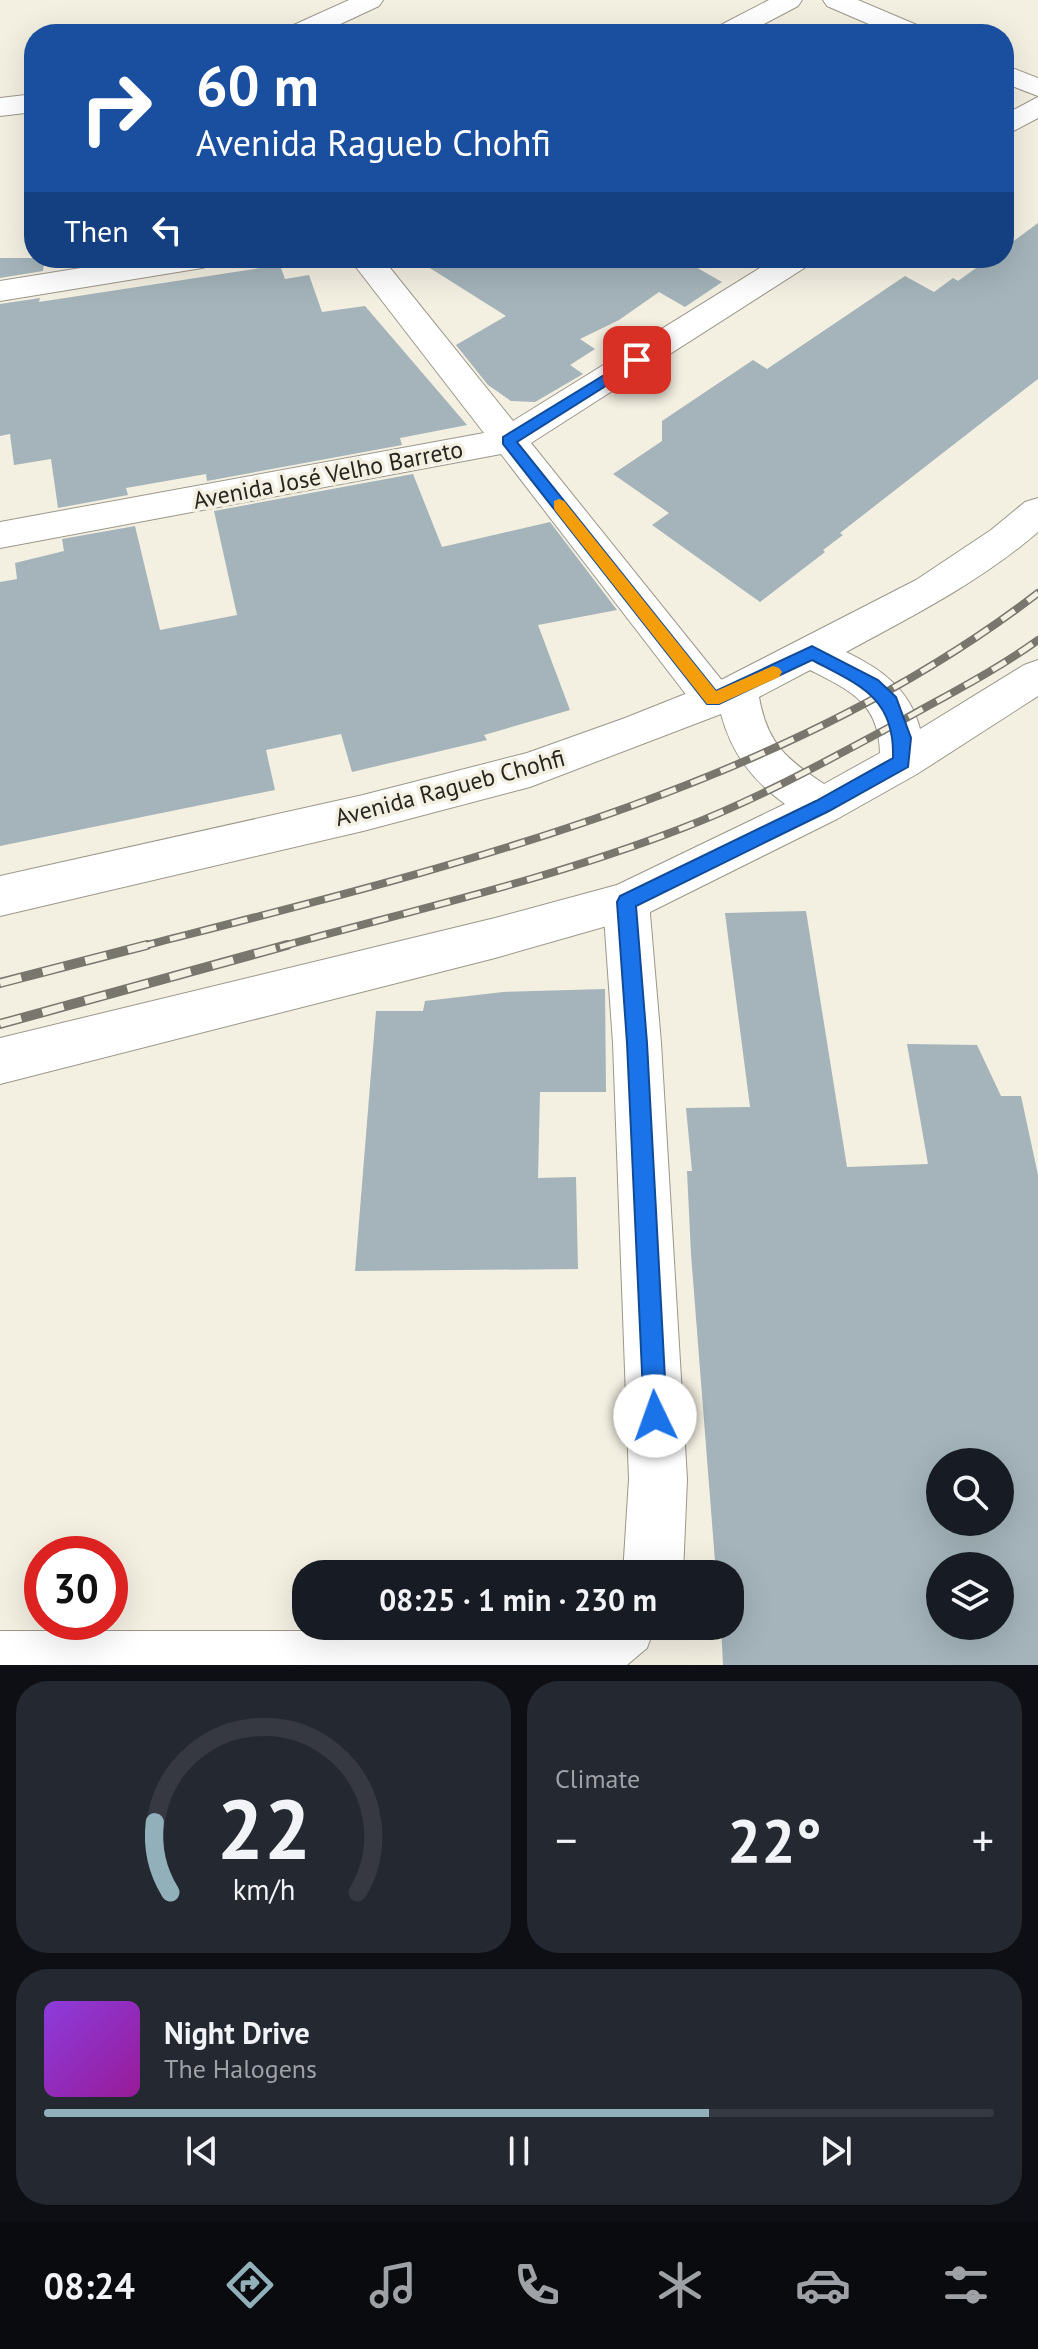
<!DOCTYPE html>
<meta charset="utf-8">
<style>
body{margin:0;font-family:"PT Sans",sans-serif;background:#242831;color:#f1f3f6;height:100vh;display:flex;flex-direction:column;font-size:30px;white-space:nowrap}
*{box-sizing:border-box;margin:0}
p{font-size:26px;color:#9ea1a6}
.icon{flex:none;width:44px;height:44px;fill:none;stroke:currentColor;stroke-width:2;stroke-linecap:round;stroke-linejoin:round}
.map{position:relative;height:1665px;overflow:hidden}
.side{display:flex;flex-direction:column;gap:16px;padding:16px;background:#0d0f14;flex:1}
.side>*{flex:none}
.top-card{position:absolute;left:24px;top:24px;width:990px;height:244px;border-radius:32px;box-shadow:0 8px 32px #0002;background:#1a4fa0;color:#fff;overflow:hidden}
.controls{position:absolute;left:926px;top:1448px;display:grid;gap:16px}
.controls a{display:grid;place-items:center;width:88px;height:88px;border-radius:50%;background:#171b24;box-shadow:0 8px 32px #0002;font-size:40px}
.speed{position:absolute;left:24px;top:1536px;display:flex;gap:16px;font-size:40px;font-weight:700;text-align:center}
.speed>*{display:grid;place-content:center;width:104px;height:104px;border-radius:50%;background:#171b24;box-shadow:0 8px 32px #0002;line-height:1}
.speed .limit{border:12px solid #d22;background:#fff;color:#111}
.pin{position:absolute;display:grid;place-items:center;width:68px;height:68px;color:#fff;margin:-34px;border-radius:16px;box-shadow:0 4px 12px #0006}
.me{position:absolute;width:88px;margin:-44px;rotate:357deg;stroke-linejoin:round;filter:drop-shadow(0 0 6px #0008)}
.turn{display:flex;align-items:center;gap:28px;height:168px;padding:0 40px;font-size:36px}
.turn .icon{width:104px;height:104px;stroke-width:2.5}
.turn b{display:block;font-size:56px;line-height:68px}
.then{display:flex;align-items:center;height:76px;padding:0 40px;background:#0003;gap:16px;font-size:30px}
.big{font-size:60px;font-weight:700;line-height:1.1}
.side .widget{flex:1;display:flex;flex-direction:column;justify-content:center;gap:12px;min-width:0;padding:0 28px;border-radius:32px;background:#242831}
.side .dial{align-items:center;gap:0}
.dial svg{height:208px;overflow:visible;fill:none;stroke:#363941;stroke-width:7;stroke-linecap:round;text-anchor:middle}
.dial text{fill:#f1f3f6;stroke:none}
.song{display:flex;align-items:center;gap:24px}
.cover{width:96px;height:96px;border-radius:12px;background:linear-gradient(135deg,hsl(270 70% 55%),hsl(300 70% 35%))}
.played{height:8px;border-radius:4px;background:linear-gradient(90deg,#91b0ba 70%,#363941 70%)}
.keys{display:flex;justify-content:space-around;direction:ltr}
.heat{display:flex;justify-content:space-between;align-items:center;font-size:44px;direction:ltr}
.side .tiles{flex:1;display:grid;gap:16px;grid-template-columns:1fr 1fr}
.widget:last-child{grid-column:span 2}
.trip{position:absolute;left:292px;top:1560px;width:452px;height:80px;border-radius:32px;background:#171b24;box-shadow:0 8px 32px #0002;font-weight:700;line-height:80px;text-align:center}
.tabs{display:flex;height:128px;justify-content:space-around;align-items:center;background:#090b0e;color:#9ea1a6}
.tabs .icon{width:56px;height:56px}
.tabs .current{color:#91b0ba}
.tabs b{font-size:36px;color:#f1f3f6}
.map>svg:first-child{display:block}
</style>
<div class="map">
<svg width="1038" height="1665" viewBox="0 0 1038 1665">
<rect width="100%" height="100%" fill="#f3efe1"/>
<g fill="#a4b4ba" fill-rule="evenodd">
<polygon points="1038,223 1038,379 840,533 843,535 823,550 825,552 760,602 652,525 669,513 613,474 662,441 662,421 753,360 767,369 905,276 934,292 953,278 958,281 990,258 1004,258 1004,248"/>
<polygon points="0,258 45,258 43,271 0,278"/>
<polygon points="414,258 705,258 694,266 722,282 685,307 659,292 619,320 580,339 595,349 570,365 583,374 535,402 511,401 488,385 456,345 506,316"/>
<polygon points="280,265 285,279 309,275 322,312 365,306 467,425 400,438 402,445 207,481 206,474 126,488 128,495 58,508 51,459 14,465 10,434 0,436 0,304 40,298 39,302"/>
<polygon points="413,474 442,547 550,522 617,610 538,625 570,710 484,735 487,740 352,772 341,734 266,750 275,790 0,846 0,582 17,579 15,563 64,551 62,539 135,526 160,630 237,615 214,511"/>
<path d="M806,911l41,256 81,-3 -21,-120 70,1 24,51h20l17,79v490h-315l-2,-39h9v-52h-14l-25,-320 -4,-83h5l-6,-63 64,-1 -25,-194zM940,1462h60v60h-60zM940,1566h60v60h-60z"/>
<polygon points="605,989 606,1092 540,1092 538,1178 576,1177 578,1269 355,1271 376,1011 423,1011 425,1001 503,992"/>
</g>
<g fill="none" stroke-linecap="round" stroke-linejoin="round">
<g stroke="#9b978a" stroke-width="2">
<g id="minor">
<polygon points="349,0 383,0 379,6 319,34 284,34 287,28"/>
<polygon points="769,0 802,0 798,6 745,34 712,34 715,28"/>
<polygon points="823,0 858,0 924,28 927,34 892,34 827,6"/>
<polygon points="1004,65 1038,78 1038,96 1004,83"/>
<polygon points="34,94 34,112 0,116 0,98"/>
<polygon points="1038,97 1038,118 1004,136 1004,115"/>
<polygon points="143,258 218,258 213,265 202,268 0,301 0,281"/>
<polygon points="349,258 382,258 513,421 776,258 814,258 809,265 531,443 728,688 734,699 728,710 713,715 698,710 501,454 0,548 0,522 484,433"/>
<polygon points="626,882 642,888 649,902 661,1043 687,1479 683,1574 623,1574 629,1479 613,1043 603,902 610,888"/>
<polygon points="575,1626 655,1626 647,1648 627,1665 0,1665 0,1631 565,1631"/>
</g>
</g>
<g stroke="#9b978a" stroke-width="2">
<path id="highway" d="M1038,498v34c-58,50 -125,84 -192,120 35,17 64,37 74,77l104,-64 14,-5v36l-121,78 -80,45 -195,97 -147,42 -495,126v-46l495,-120 122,-33 168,-81c-33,-24 -53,-50 -64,-90l-191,73 -167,44 -363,85v-40l363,-81 164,-42 98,-35 98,-39 193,-99 75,-50 34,-28zM810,670c41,21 69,33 70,83l-56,31c-38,-25 -57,-41 -65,-87z"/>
</g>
<use href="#minor" fill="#fff" fill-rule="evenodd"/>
<use href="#highway" fill="#fff" fill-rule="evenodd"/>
<g stroke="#79766e" stroke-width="8">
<g id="rail-far1">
<path d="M139,947c308,-79 642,-157 899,-354"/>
<path d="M280,947c133,-37 271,-68 400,-118 77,-29 150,-70 223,-109 46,-26 92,-49 135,-80"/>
</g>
</g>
<g stroke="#79766e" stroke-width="10">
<g id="rail">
<polyline points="0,983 147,945"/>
<polyline points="0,1024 287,945"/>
</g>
</g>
<use href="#rail-far1" stroke="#f3efe1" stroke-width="5" stroke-dasharray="16" stroke-linecap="butt"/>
<use href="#rail" stroke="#f3efe1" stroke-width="7" stroke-dasharray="22" stroke-linecap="butt"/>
</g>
<path fill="#1a73e8" stroke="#114b97" stroke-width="2" d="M637,355l7,5 -2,3 -125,79 199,249 96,-45 66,34 18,17 15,41 -3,29 -79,44 -193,95 11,137 20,373 -3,9 -9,3 -8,-3 -3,-9 -17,-373 -10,-141 3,-6 196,-95 77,-43c2,-61 -34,-73 -81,-98l-93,44h-12l-204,-260v-7z"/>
<polygon fill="#f59e0b" points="559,499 564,501 716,691 773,666 779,668 782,672 779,677 719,704 707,704 554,509 554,501"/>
<g text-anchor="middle" stroke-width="7" stroke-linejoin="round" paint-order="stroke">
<g font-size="24" fill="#262520" stroke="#f3efe1">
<text transform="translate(328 475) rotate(-11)" y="8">Avenida José Velho Barreto</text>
<text transform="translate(450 788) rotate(-15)" y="8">Avenida Ragueb Chohfi</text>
</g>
</g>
</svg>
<div class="controls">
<a><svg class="icon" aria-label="search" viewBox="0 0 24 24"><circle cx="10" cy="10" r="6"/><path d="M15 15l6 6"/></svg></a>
<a><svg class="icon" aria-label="layers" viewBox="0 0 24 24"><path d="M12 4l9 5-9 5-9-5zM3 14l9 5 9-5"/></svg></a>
</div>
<div class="speed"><div class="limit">30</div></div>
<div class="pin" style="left:637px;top:360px;background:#d93025"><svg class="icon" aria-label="arrive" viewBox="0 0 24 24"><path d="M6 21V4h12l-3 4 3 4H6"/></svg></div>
<svg class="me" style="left:655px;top:1416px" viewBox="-20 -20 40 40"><circle r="19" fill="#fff"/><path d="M0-13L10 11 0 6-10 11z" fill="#1a73e8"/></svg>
<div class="trip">08:25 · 1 min · 230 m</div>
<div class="top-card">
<div class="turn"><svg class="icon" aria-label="right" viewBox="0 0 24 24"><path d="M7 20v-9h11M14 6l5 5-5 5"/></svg><div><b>60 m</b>Avenida Ragueb Chohfi</div></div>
<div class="then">Then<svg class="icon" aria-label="left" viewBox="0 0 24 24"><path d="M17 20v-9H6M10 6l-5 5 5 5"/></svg></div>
</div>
</div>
<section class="side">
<div class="tiles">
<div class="widget dial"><svg viewBox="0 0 100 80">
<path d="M14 69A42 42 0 1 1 86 69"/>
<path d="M14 69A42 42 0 0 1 8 42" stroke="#91b0ba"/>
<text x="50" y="56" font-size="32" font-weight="700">22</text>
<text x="50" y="72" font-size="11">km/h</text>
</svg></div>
<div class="widget"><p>Climate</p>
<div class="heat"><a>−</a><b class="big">22°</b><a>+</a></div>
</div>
<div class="widget">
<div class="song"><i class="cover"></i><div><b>Night Drive</b><p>The Halogens</p></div></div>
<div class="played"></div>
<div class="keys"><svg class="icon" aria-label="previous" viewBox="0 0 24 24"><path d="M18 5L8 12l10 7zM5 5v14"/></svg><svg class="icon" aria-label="pause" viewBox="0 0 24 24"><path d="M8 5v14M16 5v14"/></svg><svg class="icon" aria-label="next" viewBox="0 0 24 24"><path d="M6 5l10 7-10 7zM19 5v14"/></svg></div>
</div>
</div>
</section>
<nav class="tabs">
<b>08:24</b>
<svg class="icon current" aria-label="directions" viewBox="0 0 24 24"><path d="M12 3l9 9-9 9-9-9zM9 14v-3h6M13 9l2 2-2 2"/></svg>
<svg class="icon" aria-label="music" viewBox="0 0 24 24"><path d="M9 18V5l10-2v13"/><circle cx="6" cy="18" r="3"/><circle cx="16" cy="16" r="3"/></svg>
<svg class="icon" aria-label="phone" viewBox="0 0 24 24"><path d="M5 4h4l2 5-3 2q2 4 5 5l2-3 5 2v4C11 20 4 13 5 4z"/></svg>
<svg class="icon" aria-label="climate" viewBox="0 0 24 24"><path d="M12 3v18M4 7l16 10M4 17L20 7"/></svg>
<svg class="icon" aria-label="car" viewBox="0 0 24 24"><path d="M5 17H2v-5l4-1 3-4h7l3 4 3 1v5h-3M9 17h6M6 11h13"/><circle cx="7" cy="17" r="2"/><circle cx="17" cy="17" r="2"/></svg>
<svg class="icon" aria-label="filters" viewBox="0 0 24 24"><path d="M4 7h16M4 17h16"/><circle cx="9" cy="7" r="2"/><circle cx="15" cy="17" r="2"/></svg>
</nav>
